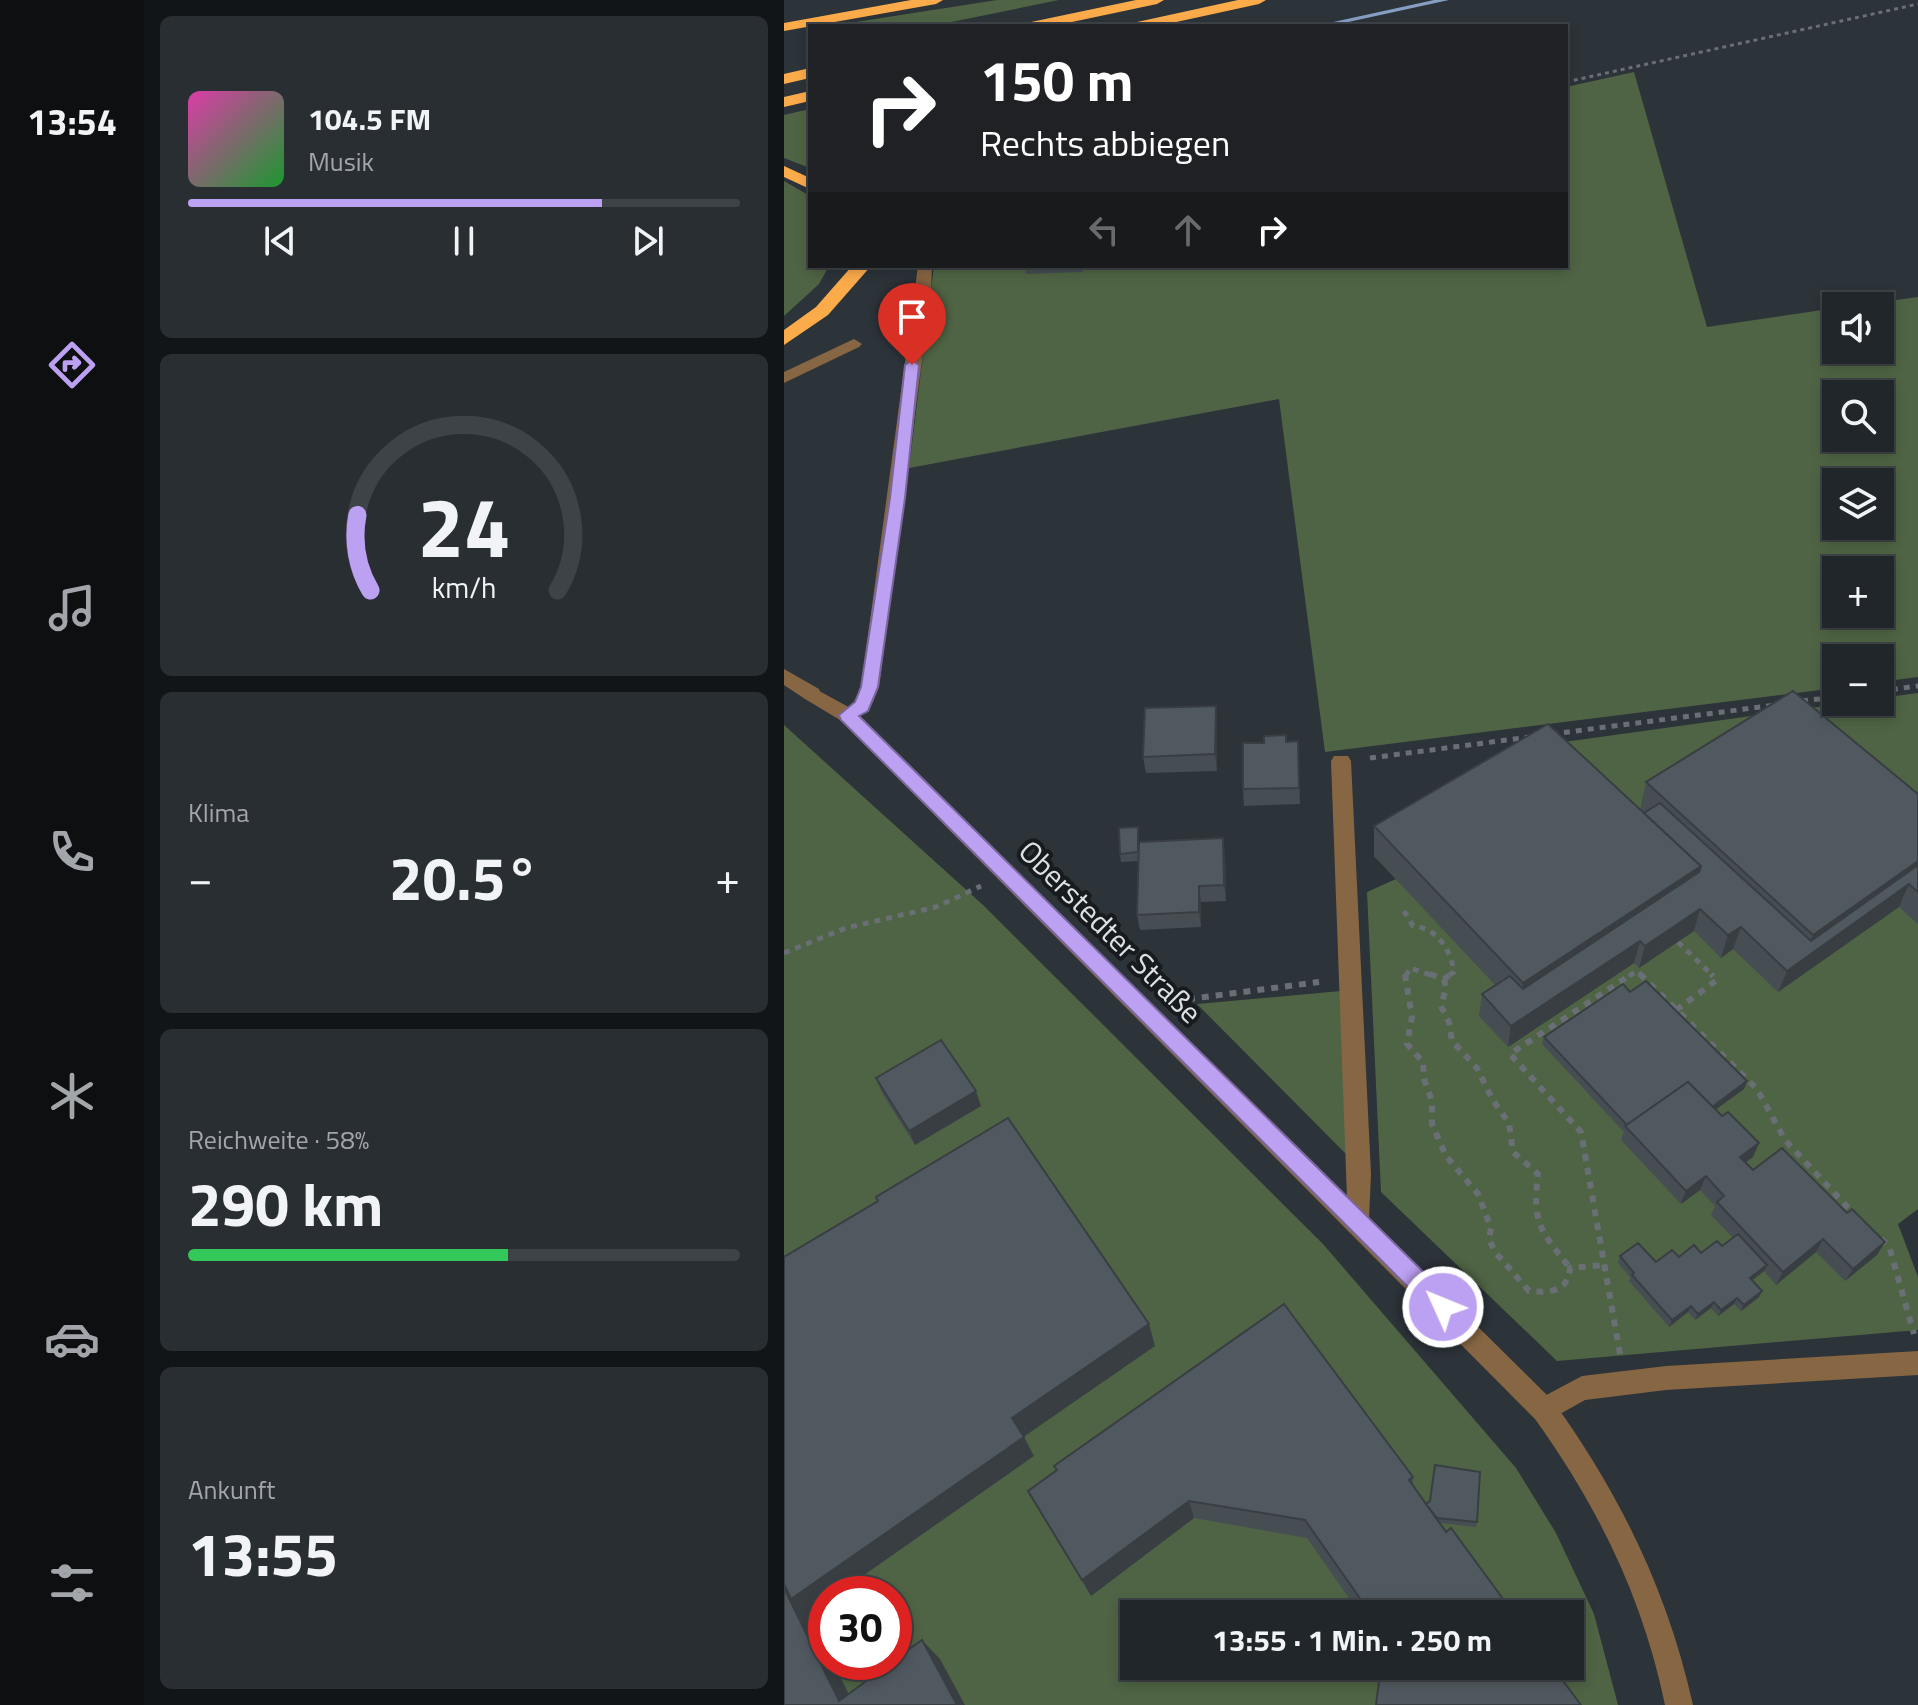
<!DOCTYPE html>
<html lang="de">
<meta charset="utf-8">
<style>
body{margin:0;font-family:"Titillium Web",sans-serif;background:#292e33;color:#f1f3f6;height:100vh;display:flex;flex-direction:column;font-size:30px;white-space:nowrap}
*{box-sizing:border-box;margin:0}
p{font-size:26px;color:#a2a5a9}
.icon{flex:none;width:44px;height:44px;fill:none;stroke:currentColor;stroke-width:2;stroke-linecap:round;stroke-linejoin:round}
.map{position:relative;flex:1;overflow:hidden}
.drawer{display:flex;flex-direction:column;gap:16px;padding:16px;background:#121518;width:640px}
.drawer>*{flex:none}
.hud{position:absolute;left:24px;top:24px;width:760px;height:244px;border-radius:0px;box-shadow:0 4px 12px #0003,0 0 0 2px #3e4347;background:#202124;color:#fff;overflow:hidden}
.controls{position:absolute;left:1038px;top:292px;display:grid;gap:16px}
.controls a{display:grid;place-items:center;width:72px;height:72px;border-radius:0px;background:#21262b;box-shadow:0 4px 12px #0003,0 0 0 2px #3e4347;font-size:40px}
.speed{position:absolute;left:24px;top:1576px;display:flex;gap:16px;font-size:40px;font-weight:700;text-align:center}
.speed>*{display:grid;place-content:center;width:104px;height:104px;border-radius:50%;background:#21262b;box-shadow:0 4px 12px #0003,0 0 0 2px #3e4347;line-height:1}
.speed .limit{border:12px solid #d22;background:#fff;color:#111}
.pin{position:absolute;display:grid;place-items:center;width:68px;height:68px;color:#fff;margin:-82px -34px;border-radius:50% 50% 50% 0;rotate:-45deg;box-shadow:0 0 8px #0007}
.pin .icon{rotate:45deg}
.me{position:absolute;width:88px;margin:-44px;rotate:314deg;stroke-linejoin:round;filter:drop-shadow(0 0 6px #0008)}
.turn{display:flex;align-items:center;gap:28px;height:168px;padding:0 40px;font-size:36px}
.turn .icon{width:104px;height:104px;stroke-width:2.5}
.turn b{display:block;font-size:56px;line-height:68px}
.lanes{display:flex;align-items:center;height:76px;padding:0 40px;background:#0003;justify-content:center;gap:40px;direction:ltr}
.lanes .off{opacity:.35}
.big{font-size:60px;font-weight:700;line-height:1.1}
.drawer .card{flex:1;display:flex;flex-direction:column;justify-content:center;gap:12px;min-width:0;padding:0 28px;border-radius:12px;background:#292e33}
.drawer .dial{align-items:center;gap:0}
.dial svg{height:208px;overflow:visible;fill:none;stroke:#3e4347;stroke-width:7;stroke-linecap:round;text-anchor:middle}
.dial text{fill:#f1f3f6;stroke:none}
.song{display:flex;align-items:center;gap:24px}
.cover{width:96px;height:96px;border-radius:12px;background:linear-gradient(135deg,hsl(320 70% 55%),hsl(130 70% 35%))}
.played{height:8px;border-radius:4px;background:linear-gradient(90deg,#bca0f2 75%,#3e4347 75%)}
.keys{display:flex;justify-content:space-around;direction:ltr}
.heat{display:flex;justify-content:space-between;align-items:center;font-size:44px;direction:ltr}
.charge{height:12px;border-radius:6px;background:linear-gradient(90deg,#34c759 58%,#3e4347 0)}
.trip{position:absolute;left:336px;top:1600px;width:464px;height:80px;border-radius:0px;background:#21262b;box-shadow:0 4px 12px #0003,0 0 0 2px #3e4347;font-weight:700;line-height:80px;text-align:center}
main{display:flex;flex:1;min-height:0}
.dock{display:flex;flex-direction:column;width:144px;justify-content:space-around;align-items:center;background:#0d0f11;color:#a2a5a9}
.dock .icon{width:56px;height:56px}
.dock .on{color:#bca0f2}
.dock b{font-size:36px;color:#f1f3f6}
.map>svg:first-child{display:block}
</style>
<main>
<nav class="dock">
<b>13:54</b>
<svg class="icon on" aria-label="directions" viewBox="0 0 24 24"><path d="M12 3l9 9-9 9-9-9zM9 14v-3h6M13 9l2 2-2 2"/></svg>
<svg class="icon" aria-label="music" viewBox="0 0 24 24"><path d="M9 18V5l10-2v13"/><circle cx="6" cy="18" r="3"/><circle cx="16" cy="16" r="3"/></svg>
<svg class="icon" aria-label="phone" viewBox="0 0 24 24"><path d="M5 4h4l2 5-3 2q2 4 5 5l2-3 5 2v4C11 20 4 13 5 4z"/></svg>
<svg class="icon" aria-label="climate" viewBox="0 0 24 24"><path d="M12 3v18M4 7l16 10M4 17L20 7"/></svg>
<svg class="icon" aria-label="car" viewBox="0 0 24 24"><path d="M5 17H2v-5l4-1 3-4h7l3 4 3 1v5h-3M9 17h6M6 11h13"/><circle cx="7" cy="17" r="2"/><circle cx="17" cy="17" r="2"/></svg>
<svg class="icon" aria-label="filters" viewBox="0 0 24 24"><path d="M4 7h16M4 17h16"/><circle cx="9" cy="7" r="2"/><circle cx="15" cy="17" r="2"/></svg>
</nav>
<section class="drawer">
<div class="card">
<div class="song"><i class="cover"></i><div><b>104.5 FM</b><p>Musik</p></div></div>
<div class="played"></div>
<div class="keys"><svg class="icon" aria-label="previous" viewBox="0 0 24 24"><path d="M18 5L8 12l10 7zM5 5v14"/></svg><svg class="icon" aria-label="pause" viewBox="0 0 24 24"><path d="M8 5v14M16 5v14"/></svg><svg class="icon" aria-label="next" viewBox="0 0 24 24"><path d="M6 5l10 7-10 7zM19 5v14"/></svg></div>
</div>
<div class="card dial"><svg viewBox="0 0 100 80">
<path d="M14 69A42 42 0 1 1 86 69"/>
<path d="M14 69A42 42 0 0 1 9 40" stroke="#bca0f2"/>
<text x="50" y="56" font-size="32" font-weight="700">24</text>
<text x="50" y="72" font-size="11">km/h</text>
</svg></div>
<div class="card"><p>Klima</p>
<div class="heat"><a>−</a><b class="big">20.5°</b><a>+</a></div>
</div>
<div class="card"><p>Reichweite · 58%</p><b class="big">290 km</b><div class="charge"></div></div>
<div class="card"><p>Ankunft</p><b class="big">13:55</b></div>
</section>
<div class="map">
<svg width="1134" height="1705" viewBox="0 0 1134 1705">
<rect width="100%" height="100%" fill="#2c3339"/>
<g fill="#4f6444" fill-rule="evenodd">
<polygon points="213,0 275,0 148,26 46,26"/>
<path d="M850,72l73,255 129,-19v42h44v-44h-28l66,-9v380l-38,5v-24h-44v30l-511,64 -46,-353 -370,69 25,-202h632v-179zM1052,394h44v44h-44zM1052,482h44v44h-44zM1052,570h44v44h-44z"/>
<polygon points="26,109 26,168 0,158 0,115"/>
<polygon points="0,181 26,196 26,266 45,266 35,284 0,316"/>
<polygon points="1134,693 1134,1209 1114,1224 1134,1277 1134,1330 773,1361 597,1192 583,892 612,879 590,856 780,742 1069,702 1096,702 1096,698"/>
<path d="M0,725l199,180 340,339 193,224 40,65 38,81 24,91h-834zM42,1594h68v68h-68zM350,1614h436v52h-436z"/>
<polygon points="557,991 562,1154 413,1004"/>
</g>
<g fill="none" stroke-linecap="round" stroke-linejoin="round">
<polygon fill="#869ec2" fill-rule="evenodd" points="650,0 665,0 546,26 531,26"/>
<polyline stroke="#696f75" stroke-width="3" stroke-dasharray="4 4" stroke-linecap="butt" points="782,82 1134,4"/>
<g stroke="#696f75" stroke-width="5" stroke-dasharray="6 6" stroke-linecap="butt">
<polyline points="1096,691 1134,686"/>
<polyline points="1018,701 1052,697"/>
<polyline points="768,734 992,705"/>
<polyline points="586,758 746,737"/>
<path d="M620,911l9,15c24,2 38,24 41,46l-6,4"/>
<polyline points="894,942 929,976"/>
<polyline points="0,953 62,928 152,907 197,886"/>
<polyline points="622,976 626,968 650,976"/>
<polyline points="845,976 853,971 858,976"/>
</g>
<g stroke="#696f75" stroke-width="6" stroke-dasharray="7 7" stroke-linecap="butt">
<path d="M621,974l7,43 -5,27 16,18 1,17 8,22v23l14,32 32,38 13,34 -2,11 6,13 34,39c21,2 39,1 41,-23l34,-3"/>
<polyline points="646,974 660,979 667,974"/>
<polyline points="856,974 973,1089 1001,1140 1069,1213"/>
<path d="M660,979l2,9 -5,18 8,16 3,19 25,27 15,31 17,24 4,29 25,22c-6,50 2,56 32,94"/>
<polyline points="390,1001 535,982"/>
<polyline points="892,1010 933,980 927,974"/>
<polyline points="1097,1239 1105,1246 1130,1334"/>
<polyline points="836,1354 797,1132 726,1054 848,974"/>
</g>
<g fill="#876643" fill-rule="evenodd">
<polygon points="134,266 148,266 147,292 95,687 85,711 63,722 54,715 71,702 77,687"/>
<polygon points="70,339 78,344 75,347 0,383 0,372"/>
<polygon points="0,669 35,689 37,694 35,699 21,699 0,685"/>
<polygon points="1134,1351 1134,1375 882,1390 801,1400 760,1423 751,1419 747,1410 751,1401 798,1376 882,1366"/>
</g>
<path fill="#876643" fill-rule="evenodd" d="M28,687l42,23 493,488 -16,-437 3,-5h14l3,5 20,413 -2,45 184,182c67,93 115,191 140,304h-28c-22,-107 -67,-198 -130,-286l-695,-699 -35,-21 -2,-5z"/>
<g fill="#fcab4b" fill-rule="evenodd">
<polygon points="127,0 159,0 152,4 0,31 0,23"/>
<polygon points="352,0 380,0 373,4 269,26 240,26 247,22"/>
<polygon points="454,0 482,0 475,4 374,26 346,26 353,22"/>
<polygon points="26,68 26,78 0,84 0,74"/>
<polygon points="26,91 26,101 0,107 0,97"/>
<polygon points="0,166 26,178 26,189 0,177"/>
<polygon points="68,266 87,266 44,315 0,345 0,330 32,307"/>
</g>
</g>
<g fill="#464d53">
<polygon points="241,266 300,266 299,272 242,274"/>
<polygon points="432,706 433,723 433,771 362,773 359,757"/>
<polygon points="514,741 516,804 460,806 459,789 502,742"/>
<polygon points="862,782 1134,794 1134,924 1115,907 994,992 949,949 937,958 910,931 855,968 850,963 724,1047 695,1016 698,994 712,986 590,856 590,826 856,810"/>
<polygon points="355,835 355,842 441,854 442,901 417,902 417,927 356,930 353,915 354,861 337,862 336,854"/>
<polygon points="846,992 963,1081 960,1089 931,1110 938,1116 975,1143 969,1157 962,1162 969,1170 1063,1213 1101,1242 1093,1255 1061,1281 1032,1252 992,1285 980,1271 969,1280 975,1297 957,1311 950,1304 934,1316 927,1308 911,1320 904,1312 885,1327 845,1281 847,1278 834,1263 836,1256 872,1262 917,1253 938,1246 949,1238 927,1215 931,1206 916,1190 897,1204 837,1140 840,1132 758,1044 760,1037"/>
<polygon points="92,1078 197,1106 131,1145 98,1093"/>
<polygon points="629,1477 629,1484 642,1504 693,1522 692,1527 656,1523 730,1614 576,1614 523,1538 410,1518 307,1596 244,1491"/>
</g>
<g fill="#393e43">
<polygon points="432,706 433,723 433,771 431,754"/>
<polygon points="439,838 441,854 442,901 440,885"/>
<polygon points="1134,861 1134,881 1125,884 1115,907 994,992 1003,971 1019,959 1029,935"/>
<polygon points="917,866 909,895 735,1011 739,983"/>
<polygon points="415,886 417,902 417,927 415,912"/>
<polygon points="916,909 910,931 855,968 861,946"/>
<polygon points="957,927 949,949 937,958 944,935"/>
<polygon points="856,941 850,963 724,1047 727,1026"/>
<polygon points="963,1081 960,1089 920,1118 923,1111"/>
<polygon points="192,1091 197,1106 131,1145 125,1131"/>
<polygon points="975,1143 969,1157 951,1170 956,1157"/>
<polygon points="922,1176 916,1190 897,1204 902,1191"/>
<polygon points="1039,1239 1032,1252 992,1285 999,1272"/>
<polygon points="1101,1242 1093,1255 1061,1281 1069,1269"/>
<polygon points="983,1265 980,1271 963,1284 966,1278"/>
<polygon points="978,1291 975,1297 957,1311 960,1305"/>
<polygon points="953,1298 950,1304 934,1316 937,1310"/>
<polygon points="930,1302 927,1308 911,1320 914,1314"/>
<polygon points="907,1306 904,1312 885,1327 888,1320"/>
<polygon points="365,1324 371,1346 238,1438 228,1418"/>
<polygon points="240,1437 250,1456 53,1594 42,1594 42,1602 26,1614 42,1647 42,1662 49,1662 70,1705 55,1701 0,1588 0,1561"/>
<polygon points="405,1501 410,1518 307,1596 298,1580"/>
<polygon points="138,1640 156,1659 181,1705 173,1705"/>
</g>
<g fill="#515960" stroke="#393e43" stroke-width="2">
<polygon points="1009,691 1134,794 1134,861 1029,935 862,782"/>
<polygon points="432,706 431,754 359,757 361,708"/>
<polygon points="764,724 917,866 739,983 590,826"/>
<polygon points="502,735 502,742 514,741 515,788 459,789 459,743 480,743 480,736"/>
<polygon points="876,803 1027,941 1134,865 1134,892 1125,884 1003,971 957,927 944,935 916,909 861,946 856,941 727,1026 698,994 726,976 739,989 915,872 917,866 860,813"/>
<polygon points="354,827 354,852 336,854 335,828"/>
<polygon points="439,838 440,885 415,886 415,912 353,915 355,842"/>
<polygon points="862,981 963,1081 928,1107 904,1082 843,1125 760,1037 839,984 846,992"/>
<polygon points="157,1040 192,1091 125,1131 92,1078"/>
<polygon points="904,1082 938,1116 944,1112 975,1143 956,1157 969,1170 998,1148 1063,1213 1068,1209 1101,1242 1069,1269 1039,1239 999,1272 933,1202 940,1196 922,1176 902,1191 841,1126"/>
<polygon points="224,1118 365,1324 228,1418 240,1437 7,1599 0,1584 0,1257 94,1201 92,1197"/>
<polygon points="954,1234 983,1265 966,1278 978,1291 960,1305 953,1298 937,1310 930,1302 914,1314 907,1306 888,1320 848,1275 850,1273 836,1256 854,1243 872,1262 888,1250 895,1257 910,1245 917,1253 933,1241 938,1246"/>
<polygon points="500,1304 629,1477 625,1480 662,1532 667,1528 730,1614 587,1614 521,1520 405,1501 298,1580 244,1491 273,1470 270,1466"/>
<polygon points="651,1465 696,1472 693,1522 653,1518 642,1504 646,1501"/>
<polygon points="0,1588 55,1701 108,1662 110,1662 110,1660 138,1640 173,1705 0,1705"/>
<polygon points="597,1666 768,1666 797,1705 592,1705"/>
</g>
<polygon fill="#bca0f2" stroke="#7a689d" stroke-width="2" points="128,360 135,365 121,498 94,687 84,711 75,716 667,1299 670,1307 667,1314 659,1317 651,1314 57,720 55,715 71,702 77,687 106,498 121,365"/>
<g text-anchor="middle" stroke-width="8" stroke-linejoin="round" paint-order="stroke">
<g font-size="30" fill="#dde1e5" stroke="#181b1d">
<text transform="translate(326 932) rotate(45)" y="10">Oberstedter Straße</text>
</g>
</g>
</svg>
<div class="controls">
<a><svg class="icon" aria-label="sound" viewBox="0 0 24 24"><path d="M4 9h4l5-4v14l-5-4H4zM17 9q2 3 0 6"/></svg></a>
<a><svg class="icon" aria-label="search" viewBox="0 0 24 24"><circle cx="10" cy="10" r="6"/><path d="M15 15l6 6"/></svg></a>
<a><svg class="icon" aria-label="layers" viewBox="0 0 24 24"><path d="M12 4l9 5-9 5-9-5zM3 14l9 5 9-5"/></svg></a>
<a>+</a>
<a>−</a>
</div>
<div class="speed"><div class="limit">30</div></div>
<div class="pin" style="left:128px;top:365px;background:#d93025"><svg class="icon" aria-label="arrive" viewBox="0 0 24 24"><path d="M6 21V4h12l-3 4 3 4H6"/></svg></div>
<svg class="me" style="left:659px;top:1307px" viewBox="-20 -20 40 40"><circle r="17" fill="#bca0f2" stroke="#fff" stroke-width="3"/><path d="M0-11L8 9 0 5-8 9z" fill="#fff"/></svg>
<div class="trip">13:55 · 1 Min. · 250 m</div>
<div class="hud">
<div class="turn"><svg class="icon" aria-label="right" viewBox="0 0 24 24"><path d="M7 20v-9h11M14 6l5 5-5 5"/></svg><div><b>150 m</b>Rechts abbiegen</div></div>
<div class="lanes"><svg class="icon off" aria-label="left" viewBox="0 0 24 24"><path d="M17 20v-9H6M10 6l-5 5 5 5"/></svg><svg class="icon off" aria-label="ahead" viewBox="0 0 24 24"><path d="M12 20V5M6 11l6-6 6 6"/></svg><svg class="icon" aria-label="right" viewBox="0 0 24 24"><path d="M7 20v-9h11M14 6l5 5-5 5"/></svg></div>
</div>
</div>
</main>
